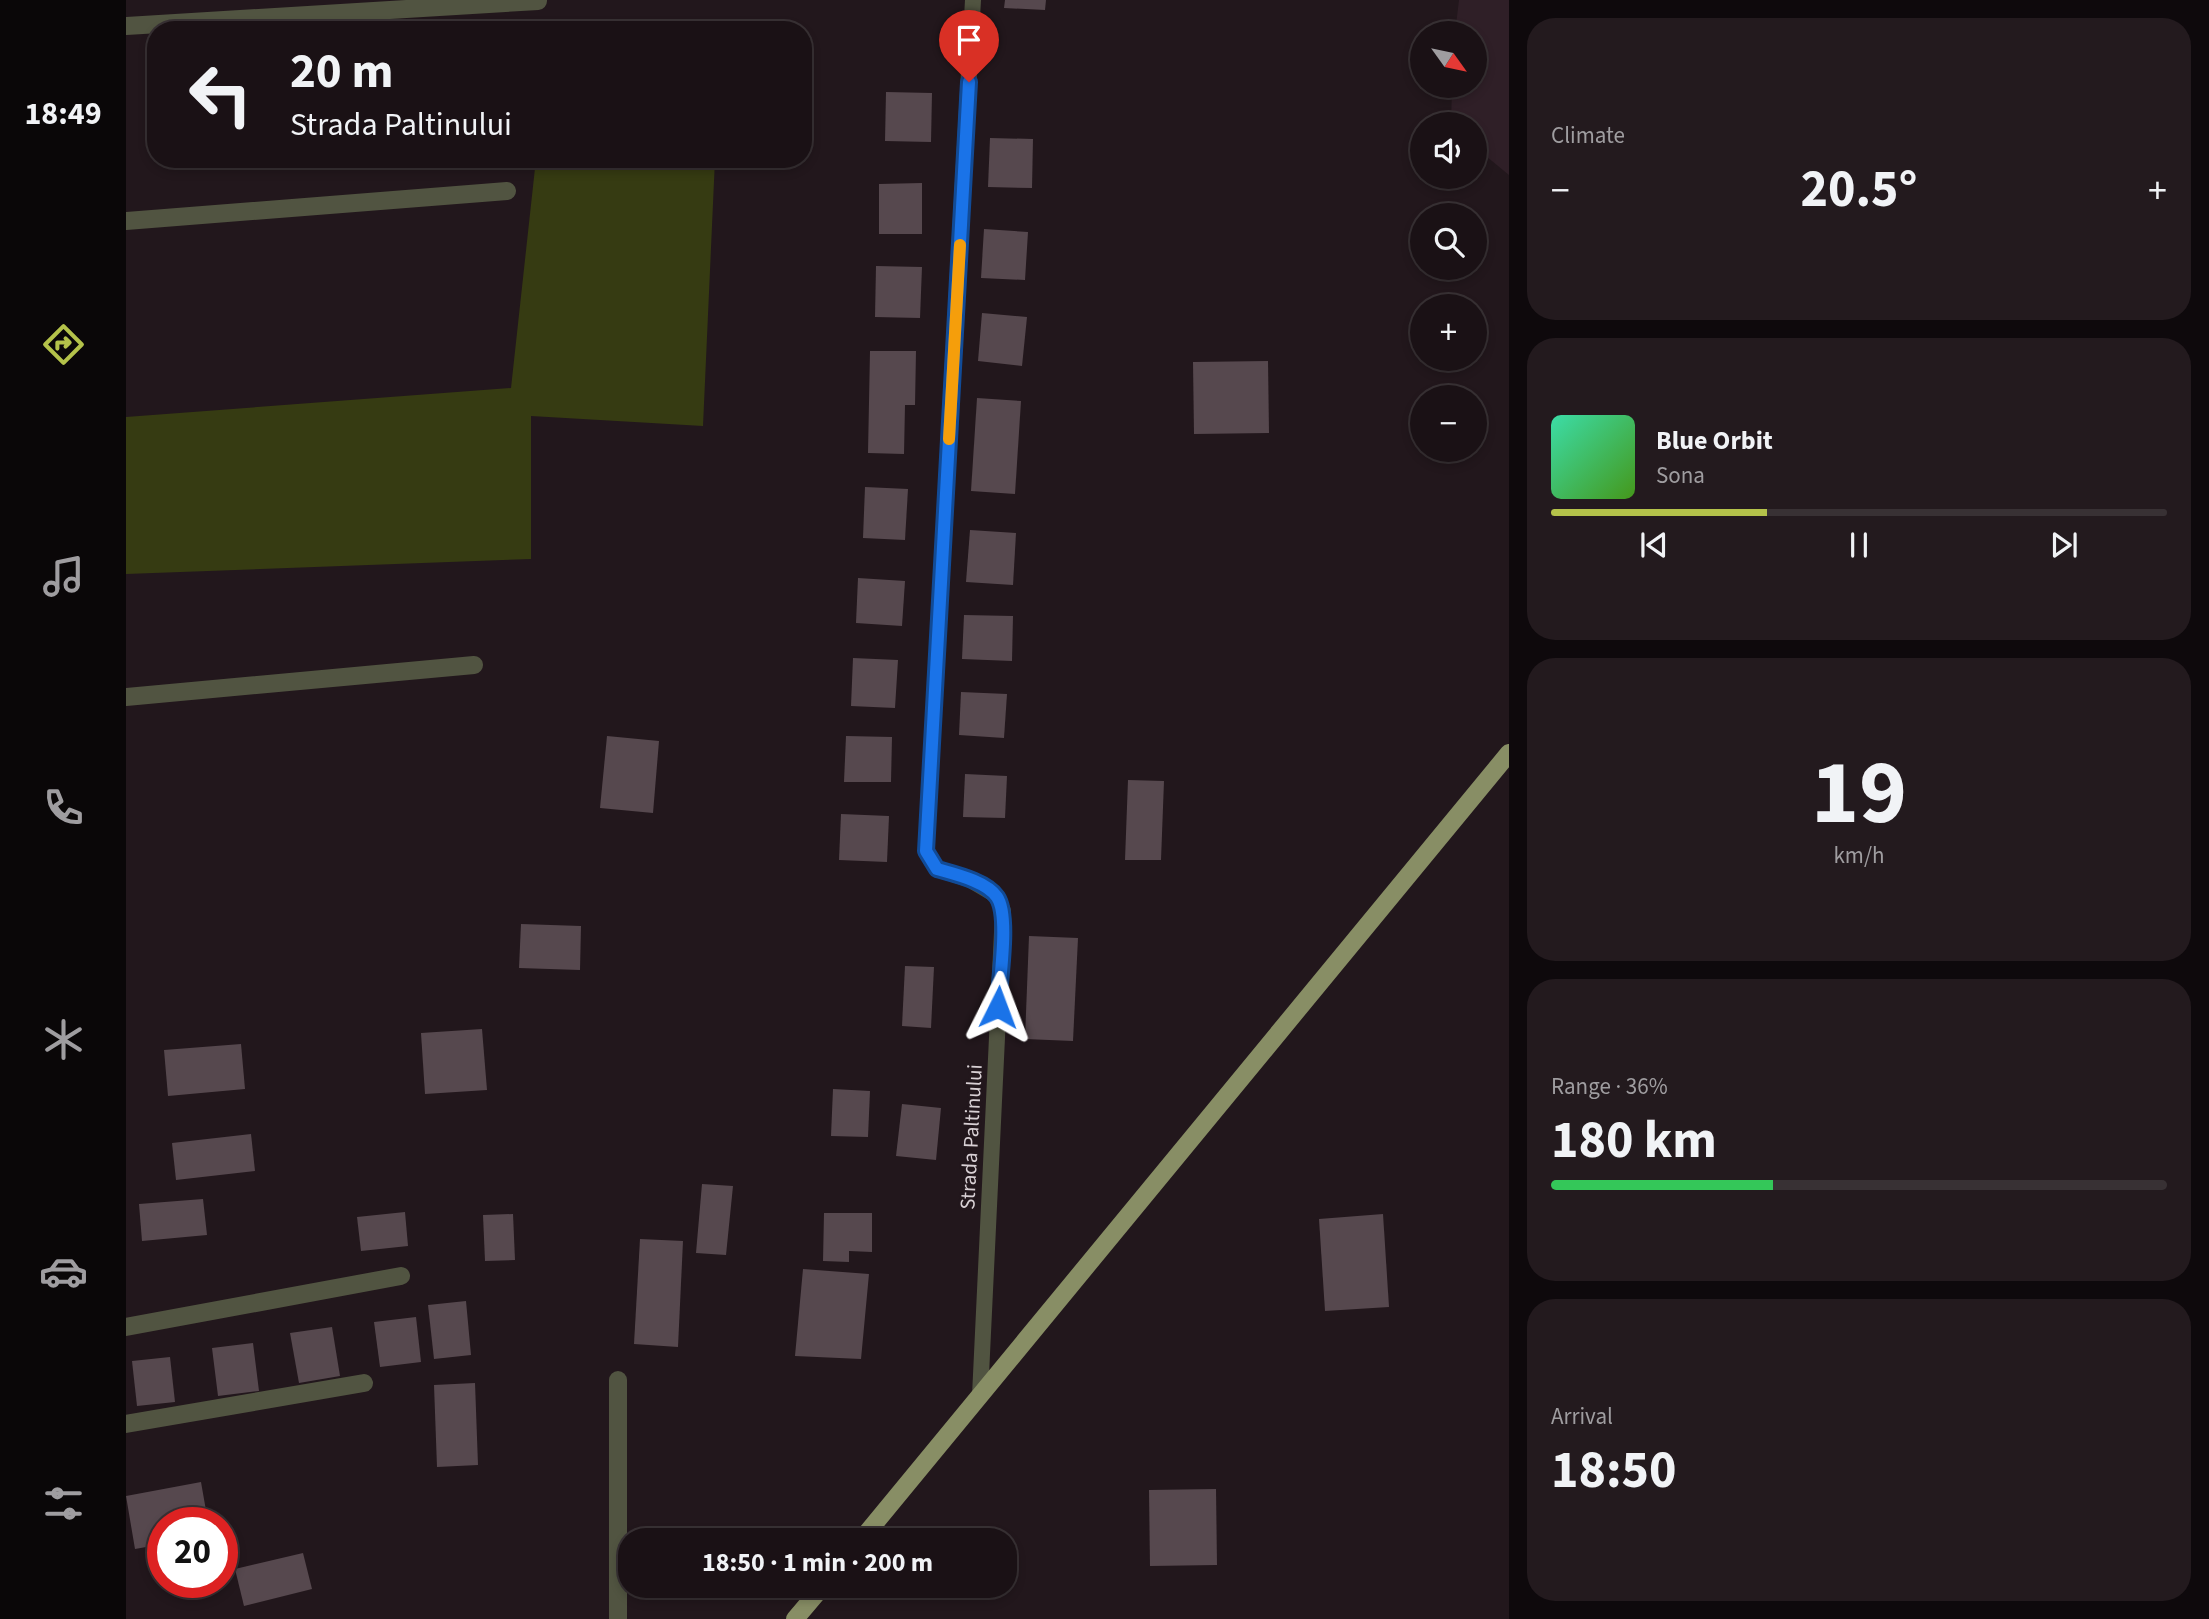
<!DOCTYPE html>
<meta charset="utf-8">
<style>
body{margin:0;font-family:"Source Sans 3",sans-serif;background:#231a1e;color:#f1f3f6;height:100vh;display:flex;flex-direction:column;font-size:26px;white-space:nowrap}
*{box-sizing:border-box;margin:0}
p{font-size:23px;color:#9f9da0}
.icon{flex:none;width:38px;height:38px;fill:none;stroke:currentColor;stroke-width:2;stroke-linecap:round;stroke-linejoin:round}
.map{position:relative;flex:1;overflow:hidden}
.details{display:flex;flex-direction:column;gap:18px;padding:18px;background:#0e090c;width:700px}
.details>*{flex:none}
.guide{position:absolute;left:21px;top:21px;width:665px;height:147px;border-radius:28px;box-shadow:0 4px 10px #0003,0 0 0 2px #383134;background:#1a1115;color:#f1f3f6;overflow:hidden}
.needle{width:46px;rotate:123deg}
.tools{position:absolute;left:1284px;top:21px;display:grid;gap:14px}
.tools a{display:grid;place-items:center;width:77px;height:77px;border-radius:50%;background:#1a1115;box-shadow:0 4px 10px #0003,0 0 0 2px #383134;font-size:35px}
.speed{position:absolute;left:21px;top:1507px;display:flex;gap:14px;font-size:35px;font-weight:700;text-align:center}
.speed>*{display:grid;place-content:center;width:91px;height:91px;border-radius:50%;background:#1a1115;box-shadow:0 4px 10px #0003,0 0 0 2px #383134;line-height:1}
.speed .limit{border:10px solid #d22;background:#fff;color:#111}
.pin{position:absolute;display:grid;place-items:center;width:60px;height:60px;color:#fff;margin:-72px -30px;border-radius:50% 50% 50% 0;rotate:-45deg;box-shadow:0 0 7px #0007}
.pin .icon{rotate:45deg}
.me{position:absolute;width:77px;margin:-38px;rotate:3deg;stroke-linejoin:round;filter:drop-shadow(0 0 5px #0008)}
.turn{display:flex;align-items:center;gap:24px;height:147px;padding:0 28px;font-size:32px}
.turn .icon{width:91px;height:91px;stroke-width:2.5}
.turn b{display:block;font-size:49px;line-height:60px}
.big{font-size:52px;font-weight:700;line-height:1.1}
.details .widget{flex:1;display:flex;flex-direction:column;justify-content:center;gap:10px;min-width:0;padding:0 24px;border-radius:28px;background:#231a1e}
.details .dial{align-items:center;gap:0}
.dial b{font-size:91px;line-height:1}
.song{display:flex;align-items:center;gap:21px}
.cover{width:84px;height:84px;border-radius:10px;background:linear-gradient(135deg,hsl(160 70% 55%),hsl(100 70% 35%))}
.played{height:7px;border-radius:4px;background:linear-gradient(90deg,#b4c24a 35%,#383134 35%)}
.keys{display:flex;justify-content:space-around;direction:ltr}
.heat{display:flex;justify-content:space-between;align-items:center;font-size:38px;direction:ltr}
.charge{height:10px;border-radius:5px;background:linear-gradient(90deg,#34c759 36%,#383134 0)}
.trip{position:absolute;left:492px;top:1528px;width:399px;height:70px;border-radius:28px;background:#1a1115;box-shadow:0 4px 10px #0003,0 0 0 2px #383134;font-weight:700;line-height:70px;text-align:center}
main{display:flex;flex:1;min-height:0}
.tab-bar{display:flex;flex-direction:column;width:126px;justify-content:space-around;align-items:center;background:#0a0708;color:#9f9da0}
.tab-bar .icon{width:49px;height:49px}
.tab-bar .current{color:#b4c24a}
.tab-bar b{font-size:32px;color:#f1f3f6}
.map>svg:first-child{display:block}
</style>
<main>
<nav class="tab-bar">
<b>18:49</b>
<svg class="icon current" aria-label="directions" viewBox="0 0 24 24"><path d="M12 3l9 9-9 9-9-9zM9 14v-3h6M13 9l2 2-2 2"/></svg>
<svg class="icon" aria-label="music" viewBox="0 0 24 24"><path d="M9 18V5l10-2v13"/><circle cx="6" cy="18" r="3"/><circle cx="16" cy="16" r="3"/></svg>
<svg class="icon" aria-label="phone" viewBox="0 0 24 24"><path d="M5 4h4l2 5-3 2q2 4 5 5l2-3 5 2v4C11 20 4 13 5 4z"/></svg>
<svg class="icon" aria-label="climate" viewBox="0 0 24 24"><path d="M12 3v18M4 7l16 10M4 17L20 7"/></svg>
<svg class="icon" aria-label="car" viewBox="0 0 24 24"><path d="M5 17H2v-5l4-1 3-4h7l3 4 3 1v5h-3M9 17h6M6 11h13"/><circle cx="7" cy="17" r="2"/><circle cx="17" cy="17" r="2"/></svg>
<svg class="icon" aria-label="filters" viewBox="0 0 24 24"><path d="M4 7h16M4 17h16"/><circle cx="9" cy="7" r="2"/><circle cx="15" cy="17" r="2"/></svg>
</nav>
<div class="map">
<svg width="1383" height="1619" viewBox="0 0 1383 1619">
<rect width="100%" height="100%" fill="#22171c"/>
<polygon fill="#2f1f27" points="1333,0 1383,0 1383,175 1349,147 1349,124 1325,124 1326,86 1349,86 1349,33 1329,33"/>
<g fill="#363b12">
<polygon points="595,22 594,30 424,30 425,24"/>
<polygon points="410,159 589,159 577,426 405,416 405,559 0,574 0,417 385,388"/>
</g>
<g fill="#56484e">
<polygon points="879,0 920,0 919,10 878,8"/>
<polygon points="760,92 806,93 805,142 759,141"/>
<polygon points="864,138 907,139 906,188 862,187"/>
<polygon points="796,183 796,234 753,234 753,184"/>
<polygon points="858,229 902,232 899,280 855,278"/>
<polygon points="750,266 796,267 794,318 749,317"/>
<polygon points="856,313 901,317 896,366 852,361"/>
<polygon points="744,351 790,351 789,405 779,405 778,454 742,453"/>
<polygon points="1142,361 1143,433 1068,434 1067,362"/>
<polygon points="851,398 895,401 889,494 845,491"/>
<polygon points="739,487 782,489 779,540 737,538"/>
<polygon points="844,530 890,533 887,585 840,582"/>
<polygon points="732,578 779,581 776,626 730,623"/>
<polygon points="838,615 887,616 886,661 836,659"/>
<polygon points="727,658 772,660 769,708 725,706"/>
<polygon points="835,692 881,694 878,738 833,735"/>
<polygon points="481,736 533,741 527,813 474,808"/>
<polygon points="720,736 766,737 765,782 718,782"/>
<polygon points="839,774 881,776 879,818 837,817"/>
<polygon points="1002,780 1038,781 1035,860 999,860"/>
<polygon points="715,814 763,816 761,862 713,860"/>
<polygon points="395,924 455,926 454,970 393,968"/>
<polygon points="903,936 952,938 947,1041 899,1039"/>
<polygon points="779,966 808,967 805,1028 776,1026"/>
<polygon points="356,1029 361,1090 299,1094 295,1033"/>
<polygon points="115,1044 119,1089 42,1096 38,1050"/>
<polygon points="707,1089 744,1091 742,1137 705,1136"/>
<polygon points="776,1104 815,1108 810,1160 770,1156"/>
<polygon points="125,1134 129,1171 50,1180 46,1143"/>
<polygon points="576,1184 607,1186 600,1255 570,1253"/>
<polygon points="77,1199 81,1235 16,1241 13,1204"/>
<polygon points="279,1212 282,1246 235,1251 231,1217"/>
<polygon points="698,1213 746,1213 746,1252 723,1251 723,1262 697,1261"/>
<polygon points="387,1214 389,1260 359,1261 357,1215"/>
<polygon points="1257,1214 1263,1307 1199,1311 1193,1219"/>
<polygon points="514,1239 557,1241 552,1347 508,1344"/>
<polygon points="677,1269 743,1274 735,1359 669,1356"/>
<polygon points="340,1301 345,1355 308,1359 302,1305"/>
<polygon points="290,1317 295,1362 254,1367 248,1322"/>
<polygon points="206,1327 214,1376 173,1383 164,1333"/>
<polygon points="127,1343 133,1391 92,1396 86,1348"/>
<polygon points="44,1357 49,1402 11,1406 6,1361"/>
<polygon points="349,1383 352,1465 311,1467 308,1385"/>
<polygon points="75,1482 82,1522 37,1522 37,1544 9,1549 0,1496"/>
<polygon points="1090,1489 1091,1565 1024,1566 1023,1490"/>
<polygon points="177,1553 186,1589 118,1606 109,1569"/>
</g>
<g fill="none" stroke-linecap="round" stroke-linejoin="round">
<polyline stroke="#515441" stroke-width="16" points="847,0 800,851 811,869 843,879 870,895 877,911 854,1396"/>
<g stroke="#515441" stroke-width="18">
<polyline points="0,26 412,1"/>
<polyline points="0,221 381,191"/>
<polyline points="0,697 348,665"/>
<polyline points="0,1327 275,1276"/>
<polyline points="0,1424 238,1383"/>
<polyline points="492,1619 492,1380"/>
</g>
<g stroke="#888e65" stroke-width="18">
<polyline points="735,1540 1383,753"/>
<polyline points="669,1619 697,1586"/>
</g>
</g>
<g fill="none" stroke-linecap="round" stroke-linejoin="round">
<g stroke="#114b97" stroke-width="18">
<path id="route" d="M843,82l-43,769 11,18c17,5 49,12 60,28 13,19 2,85 1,110"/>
</g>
<use href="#route" stroke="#1a73e8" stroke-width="12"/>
<polyline stroke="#f59e0b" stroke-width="12" points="823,439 834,245"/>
</g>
<g text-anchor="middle" stroke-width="5" stroke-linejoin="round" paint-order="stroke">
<g font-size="21" fill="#d8d0d4" stroke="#22171c">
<text transform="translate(845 1137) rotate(-87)" y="7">Strada Paltinului</text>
</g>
</g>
</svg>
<div class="tools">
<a><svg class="needle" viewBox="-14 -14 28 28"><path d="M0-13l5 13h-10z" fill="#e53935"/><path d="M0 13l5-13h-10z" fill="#9f9da0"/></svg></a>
<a><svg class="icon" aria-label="sound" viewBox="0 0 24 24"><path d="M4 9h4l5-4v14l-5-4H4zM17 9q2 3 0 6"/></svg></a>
<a><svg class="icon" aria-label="search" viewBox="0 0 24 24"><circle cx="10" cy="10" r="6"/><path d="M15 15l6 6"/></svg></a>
<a>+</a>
<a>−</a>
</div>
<div class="speed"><div class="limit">20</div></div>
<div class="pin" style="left:843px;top:82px;background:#d93025"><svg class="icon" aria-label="arrive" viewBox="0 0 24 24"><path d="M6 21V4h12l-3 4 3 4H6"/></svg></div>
<svg class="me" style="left:872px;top:1007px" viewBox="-20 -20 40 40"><path d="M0-17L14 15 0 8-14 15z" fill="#1a73e8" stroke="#fff" stroke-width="4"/></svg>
<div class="trip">18:50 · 1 min · 200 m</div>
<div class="guide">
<div class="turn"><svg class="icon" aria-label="left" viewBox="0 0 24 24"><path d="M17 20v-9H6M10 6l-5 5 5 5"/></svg><div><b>20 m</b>Strada Paltinului</div></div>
</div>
</div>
<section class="details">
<div class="widget"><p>Climate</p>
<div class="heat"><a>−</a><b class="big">20.5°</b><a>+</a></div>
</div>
<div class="widget">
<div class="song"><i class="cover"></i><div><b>Blue Orbit</b><p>Sona</p></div></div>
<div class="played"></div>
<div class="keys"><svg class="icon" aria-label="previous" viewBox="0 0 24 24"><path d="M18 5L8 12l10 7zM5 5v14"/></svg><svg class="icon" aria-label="pause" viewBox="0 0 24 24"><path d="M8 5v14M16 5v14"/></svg><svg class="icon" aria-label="next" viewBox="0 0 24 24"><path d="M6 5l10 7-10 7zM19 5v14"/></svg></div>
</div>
<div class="widget dial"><b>19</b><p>km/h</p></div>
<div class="widget"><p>Range · 36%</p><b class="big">180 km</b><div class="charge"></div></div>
<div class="widget"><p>Arrival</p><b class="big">18:50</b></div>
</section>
</main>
